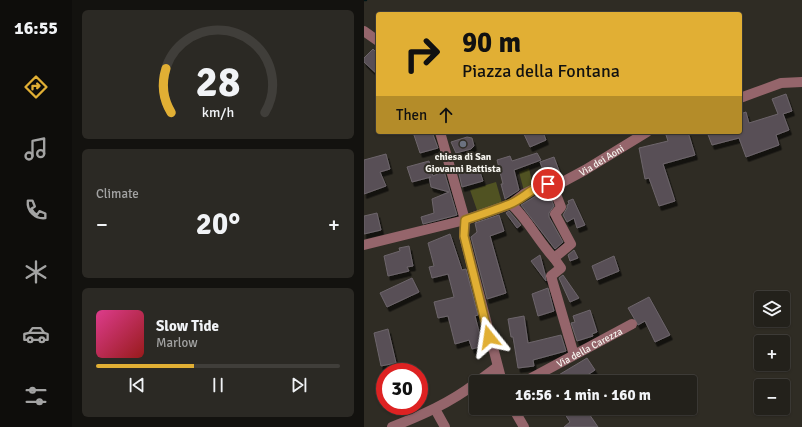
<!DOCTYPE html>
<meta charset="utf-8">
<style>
body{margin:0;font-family:Signika,sans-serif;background:#2b2924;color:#f1f3f6;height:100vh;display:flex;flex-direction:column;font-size:15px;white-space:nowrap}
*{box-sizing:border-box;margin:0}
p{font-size:13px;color:#a3a3a3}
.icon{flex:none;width:22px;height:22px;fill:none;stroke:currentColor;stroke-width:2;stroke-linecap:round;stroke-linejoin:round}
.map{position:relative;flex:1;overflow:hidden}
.sheet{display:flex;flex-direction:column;gap:10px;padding:10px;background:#13120f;width:292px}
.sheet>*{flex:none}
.hud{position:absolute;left:12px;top:12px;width:366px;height:122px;border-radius:4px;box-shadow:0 1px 3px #0004,0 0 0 1px #403e3a;background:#e1af34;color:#111;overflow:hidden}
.controls{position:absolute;left:390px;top:291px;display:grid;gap:8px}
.controls a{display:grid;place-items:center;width:36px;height:36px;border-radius:4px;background:#23211b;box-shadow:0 1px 3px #0004,0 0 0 1px #403e3a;font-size:20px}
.speed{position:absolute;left:12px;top:363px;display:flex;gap:8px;font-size:20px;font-weight:700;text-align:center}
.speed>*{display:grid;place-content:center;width:52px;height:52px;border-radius:50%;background:#23211b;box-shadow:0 1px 3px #0004,0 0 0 1px #403e3a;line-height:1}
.speed .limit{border:6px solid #d22;background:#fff;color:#111}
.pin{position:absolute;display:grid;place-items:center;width:34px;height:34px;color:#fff;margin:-17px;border:2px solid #fff;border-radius:50%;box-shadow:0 1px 4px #0007}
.me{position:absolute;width:44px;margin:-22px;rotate:345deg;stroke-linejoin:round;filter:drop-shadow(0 0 3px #0008)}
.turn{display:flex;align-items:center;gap:14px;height:84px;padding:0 20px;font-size:18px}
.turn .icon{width:52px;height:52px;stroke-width:2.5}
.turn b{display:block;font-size:28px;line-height:34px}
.then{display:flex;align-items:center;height:38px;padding:0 20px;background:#0003;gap:8px;font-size:15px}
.big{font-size:30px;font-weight:700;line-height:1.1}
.sheet .card{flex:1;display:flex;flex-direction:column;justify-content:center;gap:6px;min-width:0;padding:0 14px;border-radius:6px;background:#2b2924}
.sheet .dial{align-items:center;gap:0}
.dial svg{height:104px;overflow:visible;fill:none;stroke:#403e3a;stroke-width:7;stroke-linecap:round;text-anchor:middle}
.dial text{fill:#f1f3f6;stroke:none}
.song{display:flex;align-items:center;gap:12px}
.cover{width:48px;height:48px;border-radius:6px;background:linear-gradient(135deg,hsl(330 70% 55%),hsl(0 70% 35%))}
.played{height:4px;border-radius:2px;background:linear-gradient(90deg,#e1af34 40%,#403e3a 40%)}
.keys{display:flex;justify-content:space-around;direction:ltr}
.heat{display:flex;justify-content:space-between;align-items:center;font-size:22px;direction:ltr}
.trip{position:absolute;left:105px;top:375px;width:228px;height:40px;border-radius:4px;background:#23211b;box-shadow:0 1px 3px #0004,0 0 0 1px #403e3a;font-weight:700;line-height:40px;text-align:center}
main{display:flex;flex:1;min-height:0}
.menu{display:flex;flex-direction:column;width:72px;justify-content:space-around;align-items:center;background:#0e0d0b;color:#a3a3a3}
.menu .icon{width:28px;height:28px}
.menu .active{color:#e1af34}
.menu b{font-size:18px;color:#f1f3f6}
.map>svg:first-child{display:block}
</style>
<main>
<nav class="menu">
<b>16:55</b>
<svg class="icon active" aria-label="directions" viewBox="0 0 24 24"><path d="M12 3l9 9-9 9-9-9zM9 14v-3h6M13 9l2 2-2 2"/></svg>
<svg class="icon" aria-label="music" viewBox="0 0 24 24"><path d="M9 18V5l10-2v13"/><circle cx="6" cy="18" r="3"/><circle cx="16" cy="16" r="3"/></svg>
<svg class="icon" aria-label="phone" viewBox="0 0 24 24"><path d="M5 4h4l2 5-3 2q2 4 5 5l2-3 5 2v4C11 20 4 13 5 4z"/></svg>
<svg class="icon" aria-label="climate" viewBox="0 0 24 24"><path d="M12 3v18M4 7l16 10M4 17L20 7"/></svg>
<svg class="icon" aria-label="car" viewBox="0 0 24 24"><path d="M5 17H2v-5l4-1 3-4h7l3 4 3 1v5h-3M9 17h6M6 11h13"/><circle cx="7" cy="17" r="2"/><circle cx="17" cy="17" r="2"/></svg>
<svg class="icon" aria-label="filters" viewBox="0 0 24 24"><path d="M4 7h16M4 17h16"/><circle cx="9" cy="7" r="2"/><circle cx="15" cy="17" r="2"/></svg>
</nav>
<section class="sheet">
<div class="card dial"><svg viewBox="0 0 100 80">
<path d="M14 69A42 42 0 1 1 86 69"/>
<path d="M14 69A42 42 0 0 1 10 35" stroke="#e1af34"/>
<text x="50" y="56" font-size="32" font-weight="700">28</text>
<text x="50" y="72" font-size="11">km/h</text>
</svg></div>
<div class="card"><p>Climate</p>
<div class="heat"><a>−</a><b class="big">20°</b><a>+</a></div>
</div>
<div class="card">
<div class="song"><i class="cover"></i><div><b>Slow Tide</b><p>Marlow</p></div></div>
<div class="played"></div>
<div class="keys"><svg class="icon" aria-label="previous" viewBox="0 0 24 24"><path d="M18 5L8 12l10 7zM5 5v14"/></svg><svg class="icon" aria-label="pause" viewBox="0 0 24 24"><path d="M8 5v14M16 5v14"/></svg><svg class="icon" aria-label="next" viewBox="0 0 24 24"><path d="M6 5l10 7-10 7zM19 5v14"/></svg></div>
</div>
</section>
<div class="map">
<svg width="438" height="427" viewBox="0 0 438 427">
<defs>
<filter id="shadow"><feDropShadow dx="2.5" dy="4.5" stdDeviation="0" flood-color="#0009"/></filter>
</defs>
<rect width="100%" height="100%" fill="#2f2c24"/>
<g fill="#505222">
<polygon points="165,168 169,187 160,191 155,172"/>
<polygon points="132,182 138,203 114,213 106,190"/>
</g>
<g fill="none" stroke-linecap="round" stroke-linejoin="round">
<polyline stroke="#001517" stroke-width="2.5" points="0,0 2,0"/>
</g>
<g fill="#585056" stroke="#6d656b" filter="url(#shadow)">
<polygon points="9,49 14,54 14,75 0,62 0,58"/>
<polygon points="422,94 428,111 419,114 425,130 412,135 415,145 382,157 375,138 348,145 343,132 376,132 376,114 382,112 385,123 414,114 408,99"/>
<polygon points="49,132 68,132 74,148 56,153"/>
<polygon points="159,132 179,132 182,140 166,147"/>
<polygon points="312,132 324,132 331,155 299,164 311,201 295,206 285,178 281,179 275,148 304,141 302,135"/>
<polygon points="103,137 108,138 110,146 107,149 92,153 87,142"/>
<polygon points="173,153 177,160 150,170 155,190 141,199 137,184 139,184 133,160 146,156 148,161"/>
<polygon points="22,154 26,169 16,172 22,186 0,194 0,160"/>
<polygon points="190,157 197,176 182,178 176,162"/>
<polygon points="65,161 69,176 80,171 93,215 59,224 57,217 70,213 68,199 85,192 67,187 65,177 67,177 48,182 43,167"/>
<polygon points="114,166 119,181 98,187 95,174"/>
<polygon points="180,191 184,191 190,206 185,213 185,217 199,242 191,249 157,205"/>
<polygon points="209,199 221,225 213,228 210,218 203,222 199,215 203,208 203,205 205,204 204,201"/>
<polygon points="145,211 157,225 153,228 142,213"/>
<polygon points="13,213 17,230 0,234 0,216"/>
<polygon points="135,215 140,231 126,236 142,293 123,299 107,237 113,232 111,223"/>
<polygon points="86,234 98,270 102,269 114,315 111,316 119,346 108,349 105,340 91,344 84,316 74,318 70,302 90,297 84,274 68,278 65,267 70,266 64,243"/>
<polygon points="45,246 49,266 43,267 45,271 24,276 20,256 36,251 35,248"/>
<polygon points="210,250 214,258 206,261 204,255"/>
<polygon points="176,255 181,274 182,281 167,261"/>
<polygon points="250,256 255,271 233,280 228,266"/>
<polygon points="199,275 215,298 206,302 195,278"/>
<polygon points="48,278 55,292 23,307 16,293"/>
<polygon points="184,288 190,311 174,316 168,294"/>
<polygon points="285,297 306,335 291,342 281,321 274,325 264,308"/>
<polygon points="226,310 233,332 228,334 229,336 213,341 207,323 211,322 209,316"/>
<polygon points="160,316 164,343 197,335 202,351 169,360 170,366 154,368 149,337 147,337 144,319"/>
<polygon points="24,329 32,363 17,366 10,333"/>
<polygon points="223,358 231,370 213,382 183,382"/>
<polygon points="197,408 221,408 234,427 200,427 206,422"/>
</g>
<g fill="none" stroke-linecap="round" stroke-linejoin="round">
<g stroke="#95656b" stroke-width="10">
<polyline points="0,31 14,41"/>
<polyline points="376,98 417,83 438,82"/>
<polyline points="76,132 101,220 100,236 138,382"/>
<polyline points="188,184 197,207 191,214 207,244 190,258 197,268 187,276 210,355"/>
<path d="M147,204c18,17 27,37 43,54"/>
<path id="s1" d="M0,245l101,-25 46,-16 13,-10 18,-9 17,-1 26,-14 62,-38"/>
<polyline points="113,382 133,367"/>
<path id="s2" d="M160,382l108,-58"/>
<polyline points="149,408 160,427"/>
<polyline points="71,409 81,427"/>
<path d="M28,427c30,-12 58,-24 84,-44"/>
</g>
</g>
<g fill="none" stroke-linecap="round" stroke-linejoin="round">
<g stroke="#927222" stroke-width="10">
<path id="route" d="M125,337l-25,-101 1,-16c15,-5 30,-10 45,-16 13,-5 23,-18 38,-20"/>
</g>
<use href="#route" stroke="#e1af34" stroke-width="7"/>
</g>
<circle fill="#6b7280" stroke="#2f2c24" stroke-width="1.5" cx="99" cy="144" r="4"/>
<g text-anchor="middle" stroke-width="4" stroke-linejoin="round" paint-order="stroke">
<g font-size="10" font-weight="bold" fill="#f6f5ef" stroke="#2f2c24">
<text x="99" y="160">chiesa di San<tspan x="99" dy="12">Giovanni Battista</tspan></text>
</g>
<g font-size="10" fill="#f6f5ef" stroke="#2f2c24">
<text dy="4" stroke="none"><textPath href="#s1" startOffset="255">Via dei Aoni</textPath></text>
<text dy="4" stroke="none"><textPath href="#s2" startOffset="74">Via della Carezza</textPath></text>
</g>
</g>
</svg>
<div class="controls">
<a><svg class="icon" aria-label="layers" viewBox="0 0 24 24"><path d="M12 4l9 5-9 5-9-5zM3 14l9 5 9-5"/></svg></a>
<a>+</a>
<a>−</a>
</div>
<div class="speed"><div class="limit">30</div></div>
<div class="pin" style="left:184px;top:184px;background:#d93025"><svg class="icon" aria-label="arrive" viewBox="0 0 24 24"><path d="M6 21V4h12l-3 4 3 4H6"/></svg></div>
<svg class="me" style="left:125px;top:337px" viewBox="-20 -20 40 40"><path d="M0-17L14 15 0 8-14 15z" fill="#e1af34" stroke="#fff" stroke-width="4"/></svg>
<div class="trip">16:56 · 1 min · 160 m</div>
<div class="hud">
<div class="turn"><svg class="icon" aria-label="right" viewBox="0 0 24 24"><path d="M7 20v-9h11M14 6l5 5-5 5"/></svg><div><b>90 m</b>Piazza della Fontana</div></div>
<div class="then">Then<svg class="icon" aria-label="ahead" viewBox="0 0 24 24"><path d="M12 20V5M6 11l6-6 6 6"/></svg></div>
</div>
</div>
</main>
